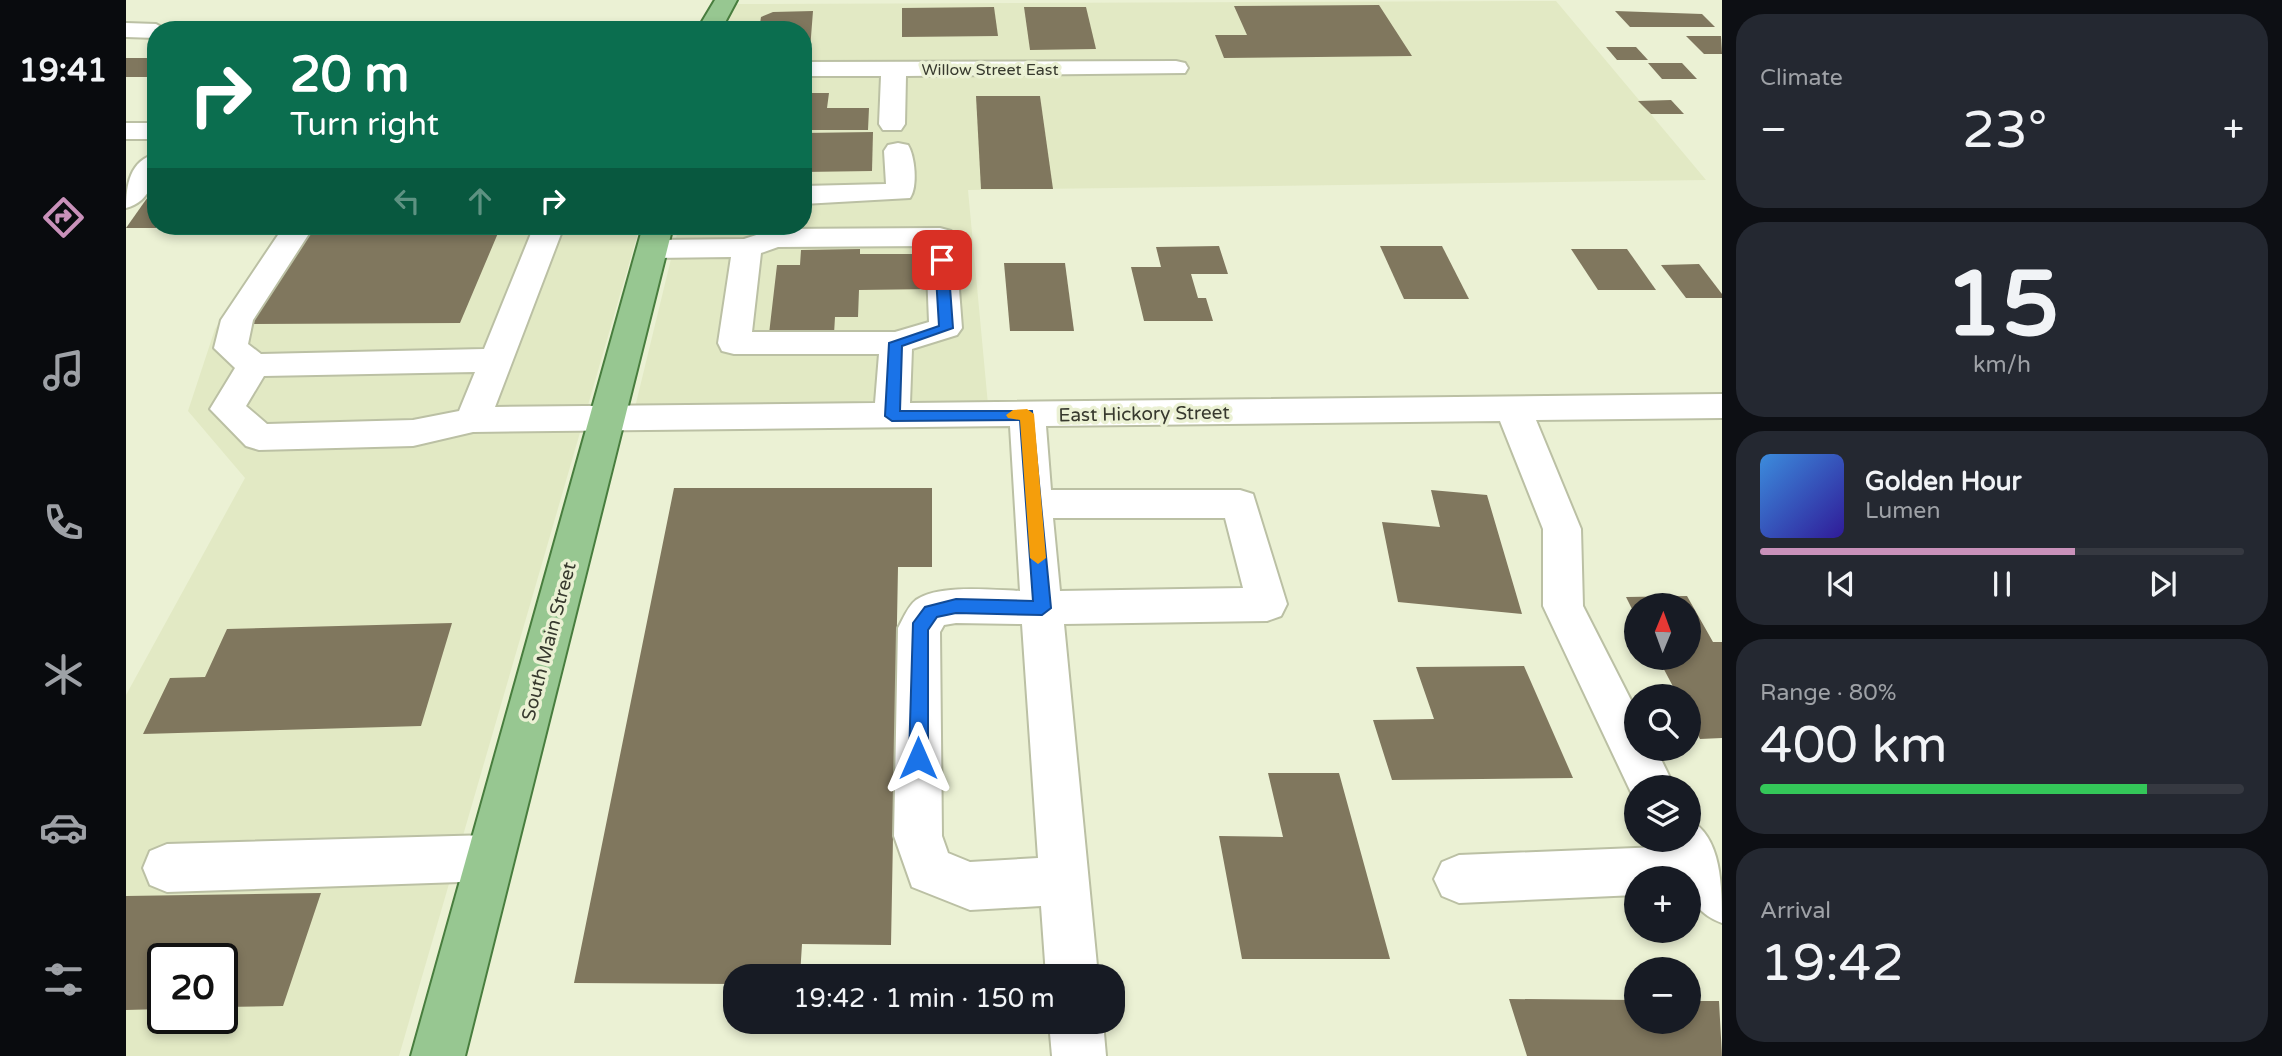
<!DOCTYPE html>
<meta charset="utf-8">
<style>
body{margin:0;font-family:"Varela Round",sans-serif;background:#242831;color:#f1f3f6;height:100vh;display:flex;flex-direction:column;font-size:26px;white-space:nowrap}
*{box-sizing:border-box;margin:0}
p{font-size:23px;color:#9ea1a6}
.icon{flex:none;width:38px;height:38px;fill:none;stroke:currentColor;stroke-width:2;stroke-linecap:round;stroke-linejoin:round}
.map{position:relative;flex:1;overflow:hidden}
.drawer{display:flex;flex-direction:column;gap:14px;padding:14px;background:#0d0f14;width:560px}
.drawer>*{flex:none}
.hud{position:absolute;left:21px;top:21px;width:665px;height:214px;border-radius:28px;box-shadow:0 4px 10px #0003;background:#0b6e4f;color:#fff;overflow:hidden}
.needle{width:46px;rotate:1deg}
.buttons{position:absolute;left:1498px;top:593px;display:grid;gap:14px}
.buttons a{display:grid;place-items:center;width:77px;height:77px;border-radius:50%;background:#171b24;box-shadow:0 4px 10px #0003;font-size:35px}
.speed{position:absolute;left:21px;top:943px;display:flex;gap:14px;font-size:35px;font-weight:700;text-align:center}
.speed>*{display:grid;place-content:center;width:91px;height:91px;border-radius:50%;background:#171b24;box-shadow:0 4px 10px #0003;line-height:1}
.speed .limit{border:4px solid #111;border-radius:10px;background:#fff;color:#111}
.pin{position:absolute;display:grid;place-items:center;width:60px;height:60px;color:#fff;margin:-30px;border-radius:14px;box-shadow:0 4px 10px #0006}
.me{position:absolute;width:77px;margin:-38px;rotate:0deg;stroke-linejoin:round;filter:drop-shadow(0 0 5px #0008)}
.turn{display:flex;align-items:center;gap:24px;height:147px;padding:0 28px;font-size:32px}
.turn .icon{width:91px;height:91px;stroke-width:2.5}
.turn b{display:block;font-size:49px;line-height:60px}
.lanes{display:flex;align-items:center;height:66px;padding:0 28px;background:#0003;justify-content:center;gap:35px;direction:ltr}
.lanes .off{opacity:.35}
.big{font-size:52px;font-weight:600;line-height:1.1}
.drawer .tile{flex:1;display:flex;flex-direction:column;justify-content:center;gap:10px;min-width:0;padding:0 24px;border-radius:28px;background:#242831}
.drawer .dial{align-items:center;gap:0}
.dial b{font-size:91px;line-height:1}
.song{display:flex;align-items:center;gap:21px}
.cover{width:84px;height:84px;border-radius:10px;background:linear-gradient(135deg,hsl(210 70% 55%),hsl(250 70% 35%))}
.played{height:7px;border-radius:4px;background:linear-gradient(90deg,#c991ba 65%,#363941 65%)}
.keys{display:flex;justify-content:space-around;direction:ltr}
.heat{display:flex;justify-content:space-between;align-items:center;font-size:38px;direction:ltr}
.charge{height:10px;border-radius:5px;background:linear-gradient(90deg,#34c759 80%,#363941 0)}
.trip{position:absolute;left:597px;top:964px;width:402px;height:70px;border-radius:28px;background:#171b24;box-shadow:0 4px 10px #0003;font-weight:600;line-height:70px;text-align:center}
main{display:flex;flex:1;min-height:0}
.tabs{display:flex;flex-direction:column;width:126px;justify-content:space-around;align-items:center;background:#090b0e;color:#9ea1a6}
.tabs .icon{width:49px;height:49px}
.tabs .active{color:#c991ba}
.tabs b{font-size:32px;color:#f1f3f6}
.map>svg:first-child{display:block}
</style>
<main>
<nav class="tabs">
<b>19:41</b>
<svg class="icon active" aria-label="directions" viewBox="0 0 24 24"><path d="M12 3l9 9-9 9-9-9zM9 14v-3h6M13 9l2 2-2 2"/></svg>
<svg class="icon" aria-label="music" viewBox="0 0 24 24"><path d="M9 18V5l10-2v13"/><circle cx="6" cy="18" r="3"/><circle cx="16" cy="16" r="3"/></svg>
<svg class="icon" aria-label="phone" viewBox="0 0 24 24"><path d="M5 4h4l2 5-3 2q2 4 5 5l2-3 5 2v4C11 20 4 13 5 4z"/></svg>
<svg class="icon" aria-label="climate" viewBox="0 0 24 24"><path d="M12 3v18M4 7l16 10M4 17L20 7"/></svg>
<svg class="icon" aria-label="car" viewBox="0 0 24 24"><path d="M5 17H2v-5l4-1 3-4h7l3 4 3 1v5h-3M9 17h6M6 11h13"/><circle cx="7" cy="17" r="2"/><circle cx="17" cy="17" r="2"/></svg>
<svg class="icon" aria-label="filters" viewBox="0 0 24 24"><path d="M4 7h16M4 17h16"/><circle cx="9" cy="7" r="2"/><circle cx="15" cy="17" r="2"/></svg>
</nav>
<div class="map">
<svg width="1596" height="1056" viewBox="0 0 1596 1056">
<rect width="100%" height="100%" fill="#ebf1d4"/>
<g fill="#e2e9c4" fill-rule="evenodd">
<polygon points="1430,1 1580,180 842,190 864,426 503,432 553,226 677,226 677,30 601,30 607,4"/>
<path d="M157,226h357l-241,830h-273v-361l119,-217 -57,-67 27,-82zM37,959h59v59h-59z"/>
</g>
<g fill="#80775e">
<polygon points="1253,5 1286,56 1098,58 1089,35 1121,35 1108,6"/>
<polygon points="868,7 872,36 776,37 776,8"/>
<polygon points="898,7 960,7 970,49 904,50"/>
<polygon points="687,11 684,50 677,50 677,30 633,30 635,17 647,12"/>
<polygon points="1489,11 1576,14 1589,27 1504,27"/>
<polygon points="1560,36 1595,36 1596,54 1578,54"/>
<polygon points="1480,47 1510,47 1522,60 1491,60"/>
<polygon points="0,58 30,58 30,72 24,77 0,77"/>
<polygon points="1522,63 1556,63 1571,79 1536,79"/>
<polygon points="677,93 703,93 701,108 743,108 742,130 677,130"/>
<polygon points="850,96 914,96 927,189 855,189"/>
<polygon points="1545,100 1558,114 1525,114 1512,101"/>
<polygon points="747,132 746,171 677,172 677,133"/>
<polygon points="24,194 30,194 30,228 0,228"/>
<polygon points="89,226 148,226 148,228 87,228"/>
<polygon points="181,226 220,226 217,230 252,229 254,226 375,226 334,323 120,324"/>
<polygon points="1093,246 1102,274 1065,274 1072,298 1080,298 1087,321 1018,321 1005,267 1035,267 1030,247"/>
<polygon points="1254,246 1316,246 1343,299 1278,299"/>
<polygon points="734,249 734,254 806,254 807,289 733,290 732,317 709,317 708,334 643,334 651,265 674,265 675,250"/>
<polygon points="1445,249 1501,249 1530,290 1472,290"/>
<polygon points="878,263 939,263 948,331 884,331"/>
<polygon points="1573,264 1596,294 1596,298 1560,298 1535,265"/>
<polygon points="548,488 806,488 806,567 772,567 765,945 676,944 674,976 609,976 609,984 448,983"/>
<polygon points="1305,490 1361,495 1396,614 1272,602 1256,522 1314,527"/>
<polygon points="1561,596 1587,642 1596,642 1596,738 1574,739 1563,718 1563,696 1552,696 1532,658 1563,658 1563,606 1510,606 1510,617 1500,597"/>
<polygon points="326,623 295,726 17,734 44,678 79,677 101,629"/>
<polygon points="1398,666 1447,778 1266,780 1247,720 1308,719 1290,667"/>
<polygon points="1142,773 1213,773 1264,959 1116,959 1093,836 1157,837"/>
<polygon points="195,893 157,1006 96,1007 96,959 37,959 37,1009 0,1010 0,896"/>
<polygon points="1383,999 1510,1000 1510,1022 1563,1022 1563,1001 1593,1001 1596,1056 1401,1056"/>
</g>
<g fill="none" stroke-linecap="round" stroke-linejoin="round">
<g stroke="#bbc0a4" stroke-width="4">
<g id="minor">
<polygon points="0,23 30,24 41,30 30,30 30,38 0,37"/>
<polygon points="1050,61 1059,63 1062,68 1059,73 780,76 779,124 775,130 757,130 753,124 755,76 677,76 677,62"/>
<rect x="0" y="123" width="30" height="16"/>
<path d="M772,143l10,2c7,11 10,42 2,53l-107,6v-18l83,-2 -2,-33 4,-6z"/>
<path d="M30,154c0,22 -4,47 -30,54 0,-23 4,-48 30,-54z"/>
<path d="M158,226h30l-61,94 -5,24 13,10 223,-5 50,-123h30l-69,181 380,-4 4,-49h-145l-12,-3 -4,-8 13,-86 -79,1 -11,-3 -4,-6 4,-6 11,-3 92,-1 31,-10 165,-1 11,3 4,6 7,91 -5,7 -45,14 -2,54 812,-9v24l-186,2 45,109 2,77 53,104v39h20l19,39h-39v15l-93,-197v-77l-43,-108 -454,5 5,64h189l13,4 34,110 -6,12 -14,5 -203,3 34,352h-52l-5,-70 -71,4 -58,-23 -18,-51 4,-208c5,-9 10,-22 18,-28 23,-16 77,-10 104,-9l-10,-165 -537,6 -60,14 -154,4 -13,-4 -36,-37 25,-41 -21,-20 7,-28zM800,246l3,76 -34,10h-143l9,-79 17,-6zM349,372l-16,39 -46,9 -146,4 -21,-18 18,-30zM927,518h172l18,70 -183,3zM830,623l66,1 16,234 -68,4 -22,-9 -6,-17 -2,-204 4,-7z"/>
<path d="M1563,820c33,16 33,68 33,103 -21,-8 -33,-21 -33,-45h-53v17l-177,8 -17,-7 -8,-17 8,-17 17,-7 201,-8 -3,-7h32z"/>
<polygon points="364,835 381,842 388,858 381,874 364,881 41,892 24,885 17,868 24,851 41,844"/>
<polygon points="923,1022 977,1022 980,1056 926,1056"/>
</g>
</g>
<g stroke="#487d3e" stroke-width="4">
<g id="major">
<polygon points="589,0 611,0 595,30 571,30"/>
<polygon points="517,226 547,226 339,1056 285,1056"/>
</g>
</g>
<use href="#minor" fill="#fff" fill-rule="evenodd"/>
<use href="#major" fill="#97c791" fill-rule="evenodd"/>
</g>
<polygon fill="#1a73e8" stroke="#114b97" stroke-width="2" points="816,256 822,260 827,328 776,346 774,411 906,411 925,608 916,615 830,613 811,617 802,630 802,758 799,764 792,766 786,764 783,758 787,623 799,607 830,599 907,601 894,420 766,421 759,416 763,343 813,326 809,260"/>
<polygon fill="#f59e0b" points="901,409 908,414 920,558 912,564 904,558 894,420 882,418 880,415 887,410"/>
<g text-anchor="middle" stroke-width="7" stroke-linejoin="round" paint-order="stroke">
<g font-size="16" fill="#37392e" stroke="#ebf1d4">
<text x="864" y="75">Willow Street East</text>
</g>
<g font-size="19" fill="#37392e" stroke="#ebf1d4">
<text transform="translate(1018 413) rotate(-1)" y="7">East Hickory Street</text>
<text transform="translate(422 641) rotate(-75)" y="7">South Main Street</text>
</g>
</g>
</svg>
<div class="buttons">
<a><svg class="needle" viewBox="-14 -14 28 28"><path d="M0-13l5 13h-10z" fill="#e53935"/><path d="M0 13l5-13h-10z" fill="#9ea1a6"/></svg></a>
<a><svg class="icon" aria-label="search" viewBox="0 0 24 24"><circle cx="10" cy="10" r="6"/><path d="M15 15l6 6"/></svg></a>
<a><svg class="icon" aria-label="layers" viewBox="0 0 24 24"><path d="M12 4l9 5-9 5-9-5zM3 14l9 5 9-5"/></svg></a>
<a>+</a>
<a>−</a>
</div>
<div class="speed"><div class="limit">20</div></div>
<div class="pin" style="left:816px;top:260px;background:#d93025"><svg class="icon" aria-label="arrive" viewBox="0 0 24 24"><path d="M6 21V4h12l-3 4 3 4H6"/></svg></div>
<svg class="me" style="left:792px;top:758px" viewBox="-20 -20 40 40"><path d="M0-17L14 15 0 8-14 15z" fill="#1a73e8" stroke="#fff" stroke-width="4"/></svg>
<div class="trip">19:42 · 1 min · 150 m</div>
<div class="hud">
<div class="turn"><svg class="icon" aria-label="right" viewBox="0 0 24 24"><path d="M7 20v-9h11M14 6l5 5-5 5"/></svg><div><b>20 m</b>Turn right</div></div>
<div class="lanes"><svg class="icon off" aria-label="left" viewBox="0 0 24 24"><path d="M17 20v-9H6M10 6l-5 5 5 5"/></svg><svg class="icon off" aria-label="ahead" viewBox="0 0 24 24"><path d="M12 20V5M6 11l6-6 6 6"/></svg><svg class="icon" aria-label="right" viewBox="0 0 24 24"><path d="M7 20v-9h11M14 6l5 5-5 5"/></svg></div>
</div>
</div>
<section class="drawer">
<div class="tile"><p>Climate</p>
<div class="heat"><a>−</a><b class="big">23°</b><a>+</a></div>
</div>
<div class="tile dial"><b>15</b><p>km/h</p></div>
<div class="tile">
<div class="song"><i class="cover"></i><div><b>Golden Hour</b><p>Lumen</p></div></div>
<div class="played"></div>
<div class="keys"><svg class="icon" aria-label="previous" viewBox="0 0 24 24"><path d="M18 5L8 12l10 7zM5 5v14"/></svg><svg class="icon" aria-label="pause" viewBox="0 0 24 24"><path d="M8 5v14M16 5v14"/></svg><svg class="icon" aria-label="next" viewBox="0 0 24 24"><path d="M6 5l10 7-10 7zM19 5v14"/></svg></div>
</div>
<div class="tile"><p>Range · 80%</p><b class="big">400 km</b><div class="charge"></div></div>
<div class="tile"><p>Arrival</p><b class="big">19:42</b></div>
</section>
</main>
